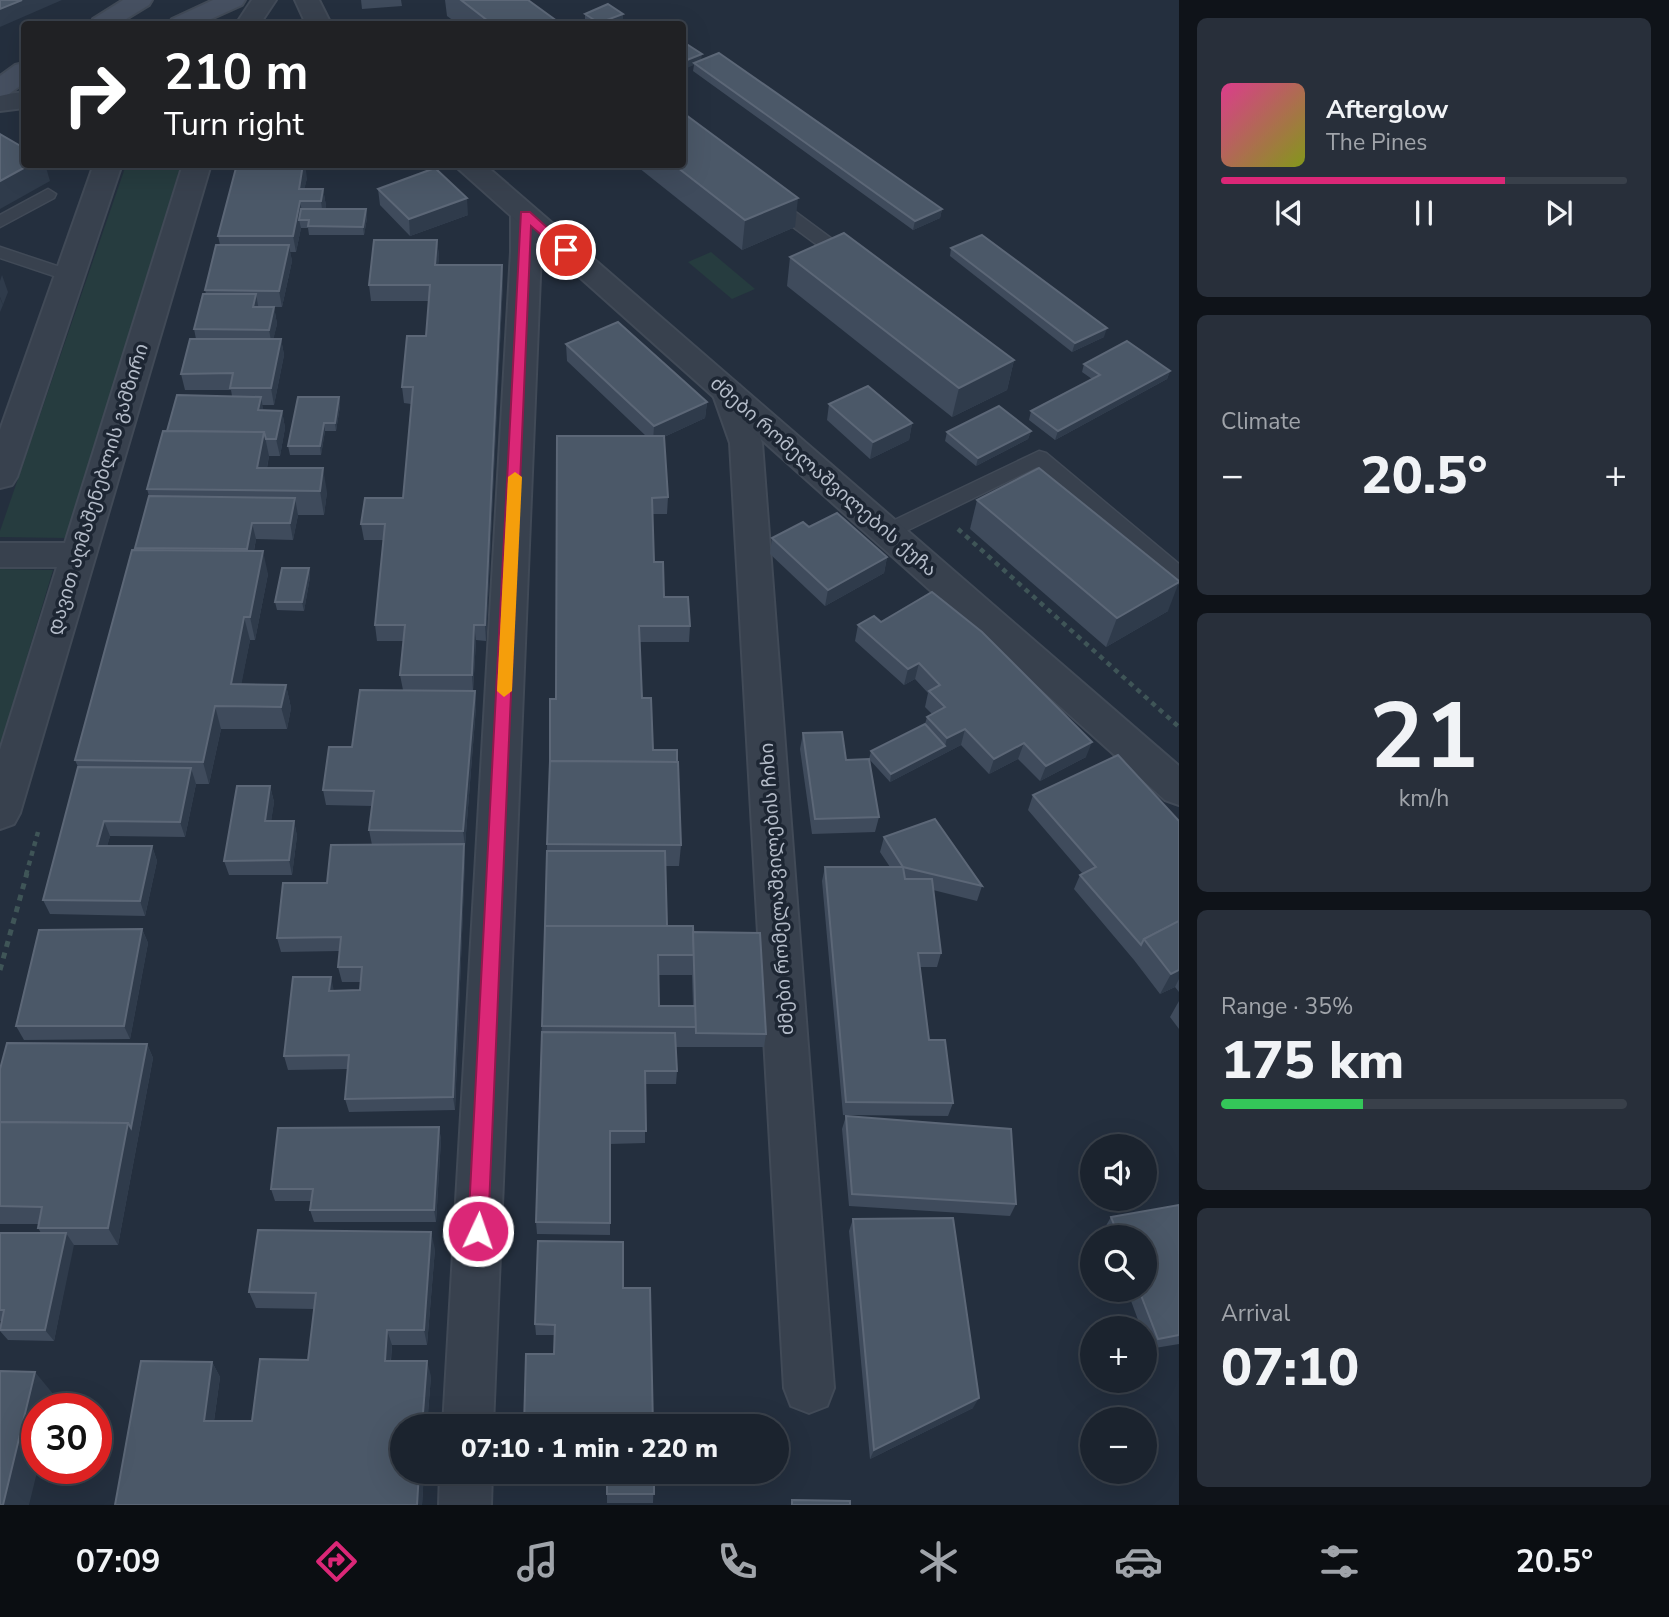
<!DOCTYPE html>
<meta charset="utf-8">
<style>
body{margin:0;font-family:"Nunito Sans","Noto Sans Georgian",sans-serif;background:#282f3a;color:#f1f3f6;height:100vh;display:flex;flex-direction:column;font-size:26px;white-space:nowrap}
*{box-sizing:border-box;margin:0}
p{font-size:23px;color:#a0a4aa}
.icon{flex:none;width:38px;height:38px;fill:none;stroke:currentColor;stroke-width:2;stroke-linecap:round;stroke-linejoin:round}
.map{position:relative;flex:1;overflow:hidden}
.details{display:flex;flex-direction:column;gap:18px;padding:18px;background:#0f1319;width:490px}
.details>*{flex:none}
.top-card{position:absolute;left:21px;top:21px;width:665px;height:147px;border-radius:7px;box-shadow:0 7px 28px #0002,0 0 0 2px #39404a;background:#202124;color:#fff;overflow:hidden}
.controls{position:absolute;left:1080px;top:1134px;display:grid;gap:14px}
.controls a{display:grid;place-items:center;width:77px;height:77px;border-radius:50%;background:#1b232e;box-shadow:0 7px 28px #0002,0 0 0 2px #39404a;font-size:35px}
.speed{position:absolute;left:21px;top:1393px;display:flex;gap:14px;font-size:35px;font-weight:700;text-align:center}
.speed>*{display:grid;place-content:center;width:91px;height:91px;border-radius:50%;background:#1b232e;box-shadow:0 7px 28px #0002,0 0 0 2px #39404a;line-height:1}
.speed .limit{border:10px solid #d22;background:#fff;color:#111}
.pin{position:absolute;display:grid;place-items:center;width:60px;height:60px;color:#fff;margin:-30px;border:4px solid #fff;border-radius:50%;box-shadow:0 2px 7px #0007}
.me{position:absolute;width:77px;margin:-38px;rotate:3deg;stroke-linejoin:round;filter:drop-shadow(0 0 5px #0008)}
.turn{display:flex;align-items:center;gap:24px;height:147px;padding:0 28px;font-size:32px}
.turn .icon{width:91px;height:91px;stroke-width:2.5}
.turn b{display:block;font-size:49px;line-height:60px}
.big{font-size:52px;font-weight:800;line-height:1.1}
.details .tile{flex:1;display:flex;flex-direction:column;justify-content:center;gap:10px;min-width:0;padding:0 24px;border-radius:10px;background:#282f3a}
.details .dial{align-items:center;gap:0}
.dial b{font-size:91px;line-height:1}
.song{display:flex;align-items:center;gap:21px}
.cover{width:84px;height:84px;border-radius:10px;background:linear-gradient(135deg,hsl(330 70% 55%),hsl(70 70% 35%))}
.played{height:7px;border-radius:4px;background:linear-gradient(90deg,#db2777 70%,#39404a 70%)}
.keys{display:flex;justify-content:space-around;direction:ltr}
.heat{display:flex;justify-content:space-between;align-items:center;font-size:38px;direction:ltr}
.charge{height:10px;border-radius:5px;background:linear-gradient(90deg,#34c759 35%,#39404a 0)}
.trip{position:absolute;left:390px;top:1414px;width:399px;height:70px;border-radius:35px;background:#1b232e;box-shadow:0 7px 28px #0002,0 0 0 2px #39404a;font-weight:800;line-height:70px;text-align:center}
.menu{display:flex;height:112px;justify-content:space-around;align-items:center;background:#0b0e12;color:#a0a4aa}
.menu .icon{width:49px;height:49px}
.menu .selected{color:#db2777}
.menu b{font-size:32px;color:#f1f3f6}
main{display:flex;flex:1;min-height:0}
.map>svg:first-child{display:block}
</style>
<main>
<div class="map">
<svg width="1179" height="1505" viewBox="0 0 1179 1505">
<rect width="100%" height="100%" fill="#242f3e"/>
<g fill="#263c3f">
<polygon points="126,165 181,165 66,538 0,537 0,531"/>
<polygon points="711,252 755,289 732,299 688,262"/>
<polygon points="0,569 53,570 0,747"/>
</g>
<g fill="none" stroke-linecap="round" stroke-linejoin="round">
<g stroke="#414a57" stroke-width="3">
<g id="service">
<polygon points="48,189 56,194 54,198 0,227 0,215"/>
<polygon points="772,198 778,199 855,256 858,260 855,264 843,264 766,207 764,203 766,199"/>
<polygon points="0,247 75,272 78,276 69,281 0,258"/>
<polygon points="1039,451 1046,453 1179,564 1179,583 1172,580 1037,467 894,537 887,539 880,537 877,532 880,527"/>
</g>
</g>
<g stroke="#414a57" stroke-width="4">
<g id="minor">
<polygon points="525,206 535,209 539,215 541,252 493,1426 443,1426 511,252 511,215 515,209"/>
<polygon points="728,382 739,385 744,392 762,443 834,1388 827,1406 809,1413 791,1406 784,1388 730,443 712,392 717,385"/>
<polygon points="440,1472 492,1472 491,1505 439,1505"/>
</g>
</g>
<g stroke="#414a57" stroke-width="4">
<g id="tertiary">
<polygon points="252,0 276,0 260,24 236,24"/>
<polygon points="295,0 319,0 331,24 306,24"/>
<polygon points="24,92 24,108 0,111 0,95"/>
<polygon points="94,164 122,164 17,477 12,485 0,488 0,430"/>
<polygon points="183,164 211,164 20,813 14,824 0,829 0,750 57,567 0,567 0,543 65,543"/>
<polygon points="453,164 484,164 1179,766 1179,805 1165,800"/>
</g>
</g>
<g stroke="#414a57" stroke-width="4">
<g id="secondary">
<polygon points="123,0 152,0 149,5 118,24 90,24 93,19"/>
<polygon points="213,0 245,0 242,5 200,24 168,24 172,19"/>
<polygon points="24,63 24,83 9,94 0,96 0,76 15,65"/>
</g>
</g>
<g stroke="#3f5557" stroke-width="4.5" stroke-dasharray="5 5" stroke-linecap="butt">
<polyline points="958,529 1179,727"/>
<polyline points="26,875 38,832"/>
</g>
<polyline stroke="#3f5557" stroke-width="5" stroke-dasharray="6 6" stroke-linecap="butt" points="0,970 27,873"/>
<use href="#service" fill="#38414e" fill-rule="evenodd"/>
<use href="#minor" fill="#38414e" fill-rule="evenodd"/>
<use href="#tertiary" fill="#38414e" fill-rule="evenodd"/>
<use href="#secondary" fill="#465061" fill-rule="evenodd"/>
</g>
<g fill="#3f4b5c" fill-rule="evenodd">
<polygon points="361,0 401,0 402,6 362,9"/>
<polygon points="445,0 528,0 561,24 458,24 447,16"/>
<polygon points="585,14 623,14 622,22 616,24 589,24 585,22"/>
<polygon points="682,44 702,60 942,209 940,218 913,230 693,71 694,65"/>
<polygon points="634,164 682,164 795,227 742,250"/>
<polygon points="307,178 304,189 323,189 326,206 325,209 366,209 367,218 364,235 309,235 308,228 301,228 296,252 290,252 292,261 282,307 274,307 277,324 273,339 281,339 284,355 274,405 262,405 263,411 282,411 285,428 280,456 269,456 267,468 327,492 324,515 298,515 293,540 256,539 254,551 268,574 255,640 250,640 241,684 286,685 291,708 287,729 221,729 209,784 196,784 185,837 110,836 107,846 152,846 157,861 145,916 50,914 43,900 78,767 75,760 136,550 135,548 149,496 147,489 167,431 232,396 231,390 185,390 181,374 196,339 194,329 206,294 205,290 220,245 218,236"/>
<polygon points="378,189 468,215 410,236 380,205"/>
<polygon points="437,240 439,257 438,265 502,265 503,281 486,641 476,640 473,691 475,691 476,707 465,846 464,846 465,859 455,1110 349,1112 345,1099 348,1069 288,1070 284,1056 334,990 360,990 360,982 342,982 338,967 340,951 281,952 277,938 327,883 372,845 369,830 372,806 326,805 323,790 352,747 403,690 400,675 403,641 377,641 375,625 384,540 364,540 361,524 403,498 411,404 404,403 402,387 426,336 429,301 371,301 369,285"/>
<polygon points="951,248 1104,337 1072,352 950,256"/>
<polygon points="790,257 1014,360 1007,390 952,417 787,286"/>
<path d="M566,344l141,58 -2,16 -41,19 4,60 -1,17h-15l2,48 10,35 26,29 -1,16h-50l3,56 11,52 28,95 -2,21h-14l2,60 26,6 73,102 -2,13h-88l1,24 -1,13h-31v59l-35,1v91l-73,-1 -1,-12 11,-378 9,-145 90,-263 -79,-75zM658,975h34l1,31h-34z"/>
<polygon points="1084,364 1170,371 1167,379 1055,440 1029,420 1031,411 1092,379 1082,372"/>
<polygon points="339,397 340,406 336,431 325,431 321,455 290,455 288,446"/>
<polygon points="829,404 912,423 909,440 870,459 827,420"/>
<polygon points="1031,431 1028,439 976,466 945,441 947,432"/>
<polygon points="977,500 1168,611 1106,647 970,529"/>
<polygon points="809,527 887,557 884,573 825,606 770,554 772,538"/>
<polygon points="309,568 310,577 304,611 277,610 275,602"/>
<polygon points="881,622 1086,757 1040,781 1018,759 989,774 961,745 890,782 869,759 871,751 925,724 927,717 932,714 925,707 928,693 915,679 904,685 855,641 858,625"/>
<polygon points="803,733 846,760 879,817 875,832 812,834 800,749"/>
<polygon points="270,786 274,802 271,821 294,821 297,836 292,875 229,875 224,861"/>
<polygon points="1033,795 1179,821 1179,992 1175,987 1160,994 1134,960 1074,889 1080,875 1082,873 1028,810"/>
<polygon points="884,837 982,886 977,901 933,890 941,953 937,967 920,967 929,1040 953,1103 948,1116 843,1115 822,881 825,867 890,867 880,852"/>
<polygon points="142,929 148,943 130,1039 24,1040 16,1026"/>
<polygon points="1179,1001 1179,1029 1170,1017"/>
<polygon points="147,1044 153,1058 118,1245 73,1245 54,1341 8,1340 0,1331 1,1321 0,1321 0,1233 41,1233 38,1228 39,1224 0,1224 0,1069"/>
<polygon points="846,1116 1016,1204 1010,1216 849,1206 842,1129"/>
<polygon points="439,1127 441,1140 436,1222 314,1222 310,1210 311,1201 275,1201 271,1189"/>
<polygon points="1179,1205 1179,1344 1149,1349 1144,1338 1144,1328 1141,1328 1127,1290 1144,1290 1144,1237 1107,1237 1104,1229 1111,1217"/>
<polygon points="853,1219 973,1408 870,1459 849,1231"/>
<polygon points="435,1249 427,1345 392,1345 391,1361 431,1376 427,1426 402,1426 402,1472 424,1472 422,1505 115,1505 212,1362 220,1377 214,1421 252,1421 308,1360 314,1309 256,1308 249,1292"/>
<polygon points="623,1288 554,1354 554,1335 536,1335 535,1324"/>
<polygon points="552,1472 654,1472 653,1503 607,1503 607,1474 552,1474"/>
</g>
<g fill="#2f3b4b">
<polygon points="22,0 62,0 0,27 0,9"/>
<polygon points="623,14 622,22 616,24 599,24 599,23"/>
<polygon points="702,54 701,62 694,63 694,65 682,70 682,62"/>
<polygon points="31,164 45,164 50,181 0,209 0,181"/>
<polygon points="303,164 305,164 307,178 302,201 299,189"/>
<polygon points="323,189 326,206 323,217 321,201"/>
<polygon points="467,198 468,215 410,236 409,219"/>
<polygon points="798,198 795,227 742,250 745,220"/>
<polygon points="300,201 303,217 299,220 301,228 296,252 293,236"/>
<polygon points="366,209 367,218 364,235 363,227"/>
<polygon points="942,209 940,218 913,230 915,221"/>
<polygon points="437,240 439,257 436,282 435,265"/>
<polygon points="289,245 292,261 282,307 279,291"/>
<polygon points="502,265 503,281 486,641 485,625"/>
<polygon points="2,275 8,292 3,305 0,297 0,281"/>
<polygon points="256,294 259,311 253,307"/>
<polygon points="0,298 3,305 0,312"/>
<polygon points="274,307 277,324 272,346 269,330"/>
<polygon points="1107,328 1104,337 1072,352 1075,343"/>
<polygon points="281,339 284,355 274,405 271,388"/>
<polygon points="1014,360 1007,390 952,417 959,388"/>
<polygon points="1170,371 1167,379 1055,440 1058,431"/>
<polygon points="261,397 264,413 258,410"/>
<polygon points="339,397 340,406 336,431 335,423"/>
<polygon points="707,402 705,418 653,442 654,426"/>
<polygon points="282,411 285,428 280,456 276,439"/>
<polygon points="324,423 325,431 321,455 320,446"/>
<polygon points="912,423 909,440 870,459 873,442"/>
<polygon points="1031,431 1028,439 976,466 978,458"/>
<polygon points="264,432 269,456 262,491 257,468"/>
<polygon points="323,468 327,492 324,515 320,491"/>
<polygon points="295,498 298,515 293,540 290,523"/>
<polygon points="252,523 256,539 251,565 247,549"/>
<polygon points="263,551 268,574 255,640 250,617"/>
<polygon points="887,557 884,573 825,606 828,590"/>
<polygon points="309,568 310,577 304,611 302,602"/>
<polygon points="1179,582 1168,611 1106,647 1117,618"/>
<polygon points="244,617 250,640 237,707 231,684"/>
<polygon points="474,625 476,640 473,691 472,675"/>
<polygon points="919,663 915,679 904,685 908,669"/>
<polygon points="286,685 291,708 287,729 281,707"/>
<polygon points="475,691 476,707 465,846 463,831"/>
<polygon points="215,706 221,729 209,784 203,762"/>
<polygon points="965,729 961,745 890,782 891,774 945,746 947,738"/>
<polygon points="1092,742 1086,757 1040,781 1046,766"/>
<polygon points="1024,743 1018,759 989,774 994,759"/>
<polygon points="191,768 196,784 185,837 180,822"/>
<polygon points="270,786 274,802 269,836 265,821"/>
<polygon points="104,821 110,836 103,861 97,846"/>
<polygon points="294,821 297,836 292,875 289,860"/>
<polygon points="464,844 465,859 455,1110 453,1097"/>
<polygon points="152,846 157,861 145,916 140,901"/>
<polygon points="142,929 148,943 130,1039 124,1026"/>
<polygon points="1179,970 1179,979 1175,987 1160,994 1171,974"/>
<polygon points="331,977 334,991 329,991"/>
<polygon points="147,1044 153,1058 118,1245 108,1228 128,1123"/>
<polygon points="439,1127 441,1140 436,1222 434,1210"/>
<polygon points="431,1232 435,1249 427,1345 424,1330"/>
<polygon points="66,1233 74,1245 54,1341 45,1330"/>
<polygon points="387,1330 392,1345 389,1376 385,1361"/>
<polygon points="427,1361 431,1376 427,1426 422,1426"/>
<polygon points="212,1362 220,1377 212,1435 204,1421"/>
<polygon points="35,1372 54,1395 51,1409 37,1409 38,1468 29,1505 3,1505"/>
<polygon points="979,1398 973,1408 870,1459 874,1450"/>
<polygon points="419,1472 424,1472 422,1505 417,1505"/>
</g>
<g fill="#4b5868" stroke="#5c6777" stroke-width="2">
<polygon points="0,0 22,0 0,9"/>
<polygon points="461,0 528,0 561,24 492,24"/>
<polygon points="608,4 623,14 599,23 585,14"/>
<polygon points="635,20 642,24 625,24"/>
<polygon points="685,43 702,54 682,62 682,44"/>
<polygon points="719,53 942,209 915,221 694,63"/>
<polygon points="682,112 798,198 745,220 673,164 682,164"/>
<polygon points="0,134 24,148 24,164 31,164 0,181"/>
<polygon points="237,164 303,164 299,189 323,189 321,201 300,201 293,236 218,236"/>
<polygon points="435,168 467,198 409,219 378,189"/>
<polygon points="301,209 366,209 363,227 308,226 309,220 299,220"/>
<polygon points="844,233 1014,360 959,388 790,257"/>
<polygon points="982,235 1107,328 1075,343 951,248"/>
<polygon points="374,240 437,240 435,265 502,265 485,625 474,625 472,675 400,675 405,625 375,625 385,524 361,524 365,498 403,498 413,387 402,387 407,336 426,336 430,285 369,285"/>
<polygon points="216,245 289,245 279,291 205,290"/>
<polygon points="203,294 256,294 253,307 274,307 269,330 194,329"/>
<polygon points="618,322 707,402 654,426 566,344"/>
<polygon points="190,339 281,339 271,388 230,388 233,373 181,374"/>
<polygon points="1127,341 1170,371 1058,431 1031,411 1100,375 1084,364"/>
<polygon points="868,386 912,423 873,442 829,404"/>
<polygon points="177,395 261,397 258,410 282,411 276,439 266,439 264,432 167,431"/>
<polygon points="298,397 339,397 335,423 324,423 320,446 288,446"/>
<polygon points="999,406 1031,431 978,458 947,432"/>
<polygon points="163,431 264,432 257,468 323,468 320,491 147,489"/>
<polygon points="557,436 664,436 668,497 652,498 654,562 663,562 664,597 688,597 690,626 639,626 642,698 651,698 653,750 677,750 677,762 550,761 550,699 556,699"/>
<polygon points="1039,468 1179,581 1179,582 1117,618 977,500"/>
<polygon points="149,496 295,498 290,523 252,523 247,549 135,548"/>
<polygon points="837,513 887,557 828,590 772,538 803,522 809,527"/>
<polygon points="132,550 263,551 250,617 244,617 231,684 286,685 281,707 215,706 203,762 75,760"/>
<polygon points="282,568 309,568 302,602 275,602"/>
<polygon points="932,592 982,632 1092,742 1046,766 1024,743 994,759 965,729 947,738 927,717 945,707 929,691 940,685 919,663 908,669 858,625 874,616 881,622"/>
<polygon points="360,690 475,691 463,831 369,830 374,791 323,790 329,747 352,747"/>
<polygon points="925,724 945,746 891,774 871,751"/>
<polygon points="842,732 846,760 869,759 879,817 815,819 803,733"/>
<polygon points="1118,755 1179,821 1179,921 1144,939 1141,945 1080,875 1096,867 1033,795"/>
<polygon points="550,761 678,762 681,845 547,844"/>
<polygon points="78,767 191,768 180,822 104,821 97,846 152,846 140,901 43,900"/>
<polygon points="237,786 270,786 265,821 294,821 289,860 224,861"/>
<polygon points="935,819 982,886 903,867 884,837"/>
<polygon points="464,844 453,1097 345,1099 349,1055 284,1056 293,977 331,977 329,991 360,990 362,967 338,967 341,937 277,938 283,883 327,883 331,845"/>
<polygon points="547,851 665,851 667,926 545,926"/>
<polygon points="825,867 903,867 905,879 932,879 941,953 918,953 929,1040 945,1040 953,1103 846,1102"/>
<polygon points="1179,921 1179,970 1171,974 1144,939"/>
<polygon points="545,926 693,926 694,955 658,955 659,1006 696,1006 696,1027 542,1026"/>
<polygon points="142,929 124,1026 16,1026 39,930"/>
<polygon points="693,932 760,933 766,1034 696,1033"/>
<polygon points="542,1032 675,1033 677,1071 645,1071 646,1131 610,1131 610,1223 536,1222"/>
<polygon points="7,1043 147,1044 131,1128 128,1123 0,1122 0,1069"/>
<polygon points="846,1116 1011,1129 1016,1204 852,1194"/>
<polygon points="0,1122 128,1123 108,1228 38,1228 42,1207 0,1206"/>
<polygon points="439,1127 434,1210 310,1210 313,1189 271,1189 278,1128"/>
<polygon points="1179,1205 1179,1335 1158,1339 1139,1290 1144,1290 1144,1237 1119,1237 1111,1217"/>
<polygon points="953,1218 979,1398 874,1450 853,1219"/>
<polygon points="258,1230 431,1232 424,1330 387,1330 385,1361 427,1361 422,1426 402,1426 402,1472 419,1472 417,1505 115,1505 141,1361 212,1362 204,1421 252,1421 260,1359 308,1360 316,1293 249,1292"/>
<polygon points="0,1233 66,1233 45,1330 0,1330 4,1310 0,1310"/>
<polygon points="538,1241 623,1242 623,1288 650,1288 653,1426 524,1426 526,1354 554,1354 555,1325 535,1324"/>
<polygon points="0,1371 35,1372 3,1505 0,1505"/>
<rect x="607" y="1472" width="47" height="22"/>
<polygon points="792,1500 850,1501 850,1505 792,1505"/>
</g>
<polygon fill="#db2777" stroke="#8e194d" stroke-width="2" points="521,212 530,212 572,250 562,253 531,226 488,1231 485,1237 478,1240 471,1237 468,1231"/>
<polygon fill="#f59e0b" points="515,472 522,477 512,691 504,697 497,691 508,477"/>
<g text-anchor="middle" stroke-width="7" stroke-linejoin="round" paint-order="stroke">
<g font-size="19" fill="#b4bcc9" stroke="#1d2633">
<text transform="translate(824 476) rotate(41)" y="7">ძმები რომელაშვილების ქუჩა</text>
<text transform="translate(97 489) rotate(-73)" y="7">დავით აღმაშენებლის გამზირი</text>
<text transform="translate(776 889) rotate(-94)" y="7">ძმები რომელაშვილების ჩიხი</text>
</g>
</g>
</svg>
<div class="controls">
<a><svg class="icon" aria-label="sound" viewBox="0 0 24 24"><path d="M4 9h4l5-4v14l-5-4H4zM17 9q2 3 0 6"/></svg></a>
<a><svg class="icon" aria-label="search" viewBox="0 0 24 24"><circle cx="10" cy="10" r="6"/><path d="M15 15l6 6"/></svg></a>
<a>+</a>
<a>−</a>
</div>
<div class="speed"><div class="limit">30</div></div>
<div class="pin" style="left:566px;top:250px;background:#d93025"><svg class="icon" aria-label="arrive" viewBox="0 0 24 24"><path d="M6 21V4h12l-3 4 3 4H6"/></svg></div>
<svg class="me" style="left:478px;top:1231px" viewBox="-20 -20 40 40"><circle r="17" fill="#db2777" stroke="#fff" stroke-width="3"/><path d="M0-11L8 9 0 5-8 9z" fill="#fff"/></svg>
<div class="trip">07:10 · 1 min · 220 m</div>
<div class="top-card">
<div class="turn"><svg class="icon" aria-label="right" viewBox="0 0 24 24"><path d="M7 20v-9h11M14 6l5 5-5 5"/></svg><div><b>210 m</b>Turn right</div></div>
</div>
</div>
<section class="details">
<div class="tile">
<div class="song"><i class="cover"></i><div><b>Afterglow</b><p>The Pines</p></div></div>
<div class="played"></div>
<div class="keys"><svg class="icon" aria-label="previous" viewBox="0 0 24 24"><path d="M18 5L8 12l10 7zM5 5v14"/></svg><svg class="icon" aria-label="pause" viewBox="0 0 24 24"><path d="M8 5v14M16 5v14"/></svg><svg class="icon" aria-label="next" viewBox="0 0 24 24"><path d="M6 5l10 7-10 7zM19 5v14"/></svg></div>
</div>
<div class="tile"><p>Climate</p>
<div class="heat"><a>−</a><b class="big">20.5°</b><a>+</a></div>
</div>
<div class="tile dial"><b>21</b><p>km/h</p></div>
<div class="tile"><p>Range · 35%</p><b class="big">175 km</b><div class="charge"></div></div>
<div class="tile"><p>Arrival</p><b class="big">07:10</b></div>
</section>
</main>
<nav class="menu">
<b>07:09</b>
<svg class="icon selected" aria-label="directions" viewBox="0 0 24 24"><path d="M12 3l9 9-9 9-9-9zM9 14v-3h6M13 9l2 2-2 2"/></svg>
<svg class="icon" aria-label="music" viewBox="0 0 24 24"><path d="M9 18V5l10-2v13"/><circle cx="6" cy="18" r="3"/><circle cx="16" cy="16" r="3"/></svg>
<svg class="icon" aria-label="phone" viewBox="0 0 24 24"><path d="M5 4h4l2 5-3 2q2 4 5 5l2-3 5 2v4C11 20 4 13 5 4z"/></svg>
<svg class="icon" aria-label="climate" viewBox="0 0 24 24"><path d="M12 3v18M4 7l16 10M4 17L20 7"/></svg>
<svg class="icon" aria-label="car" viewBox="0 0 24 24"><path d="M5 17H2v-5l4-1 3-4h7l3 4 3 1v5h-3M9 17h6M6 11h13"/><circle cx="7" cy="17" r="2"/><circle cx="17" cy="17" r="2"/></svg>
<svg class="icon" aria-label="filters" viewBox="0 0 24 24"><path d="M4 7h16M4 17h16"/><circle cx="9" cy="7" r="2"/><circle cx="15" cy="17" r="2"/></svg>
<b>20.5°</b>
</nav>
